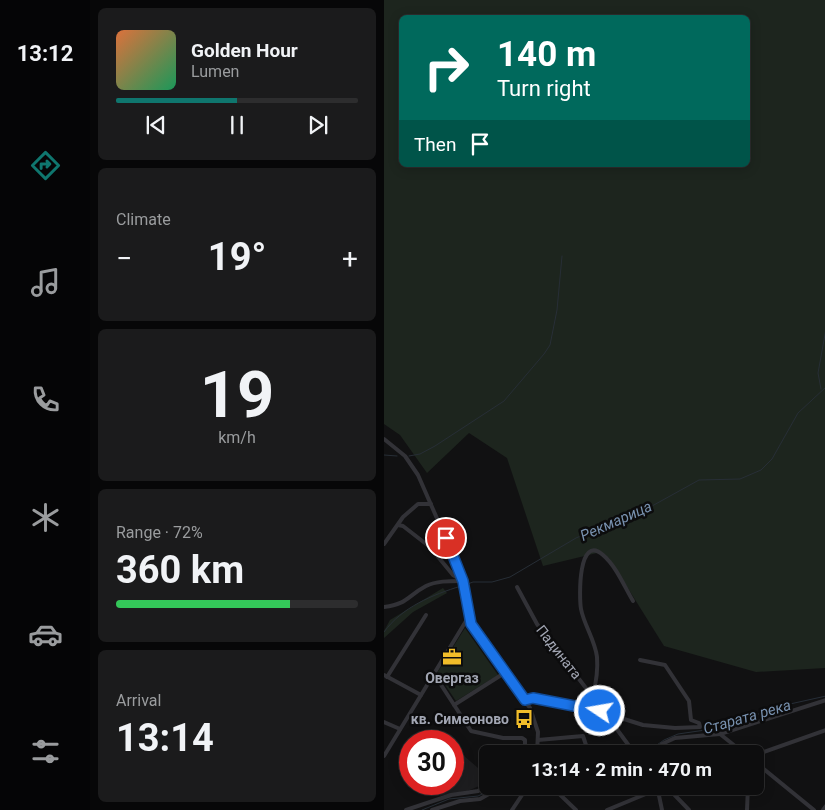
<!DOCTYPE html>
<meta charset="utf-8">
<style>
body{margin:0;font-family:Roboto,sans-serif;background:#1b1b1c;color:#f1f3f6;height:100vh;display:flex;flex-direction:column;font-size:19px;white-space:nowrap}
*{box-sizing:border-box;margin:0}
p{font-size:16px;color:#9a9c9e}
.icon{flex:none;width:28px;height:28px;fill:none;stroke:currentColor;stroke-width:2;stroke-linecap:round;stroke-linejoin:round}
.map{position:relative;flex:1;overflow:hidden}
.details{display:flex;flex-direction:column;gap:8px;padding:8px;background:#070708;width:294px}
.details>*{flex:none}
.top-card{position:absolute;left:15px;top:15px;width:351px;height:152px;border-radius:8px;box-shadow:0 2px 12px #0003,0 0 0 1px #2d2d2e;background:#00695c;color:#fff;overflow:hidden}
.speed{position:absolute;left:15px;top:730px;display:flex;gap:10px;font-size:25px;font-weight:700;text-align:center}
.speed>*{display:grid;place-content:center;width:65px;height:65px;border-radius:50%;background:#0d0d0e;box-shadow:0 2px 12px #0003,0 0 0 1px #2d2d2e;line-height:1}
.speed .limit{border:8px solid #d22;background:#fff;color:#111}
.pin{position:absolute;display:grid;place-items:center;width:42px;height:42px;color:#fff;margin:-21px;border:2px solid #fff;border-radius:50%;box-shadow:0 1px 5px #0007}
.me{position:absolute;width:55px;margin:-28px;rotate:282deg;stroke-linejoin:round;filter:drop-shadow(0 0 4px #0008)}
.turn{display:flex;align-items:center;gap:18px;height:105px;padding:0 15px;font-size:22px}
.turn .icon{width:65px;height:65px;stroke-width:2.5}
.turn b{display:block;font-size:35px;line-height:42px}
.then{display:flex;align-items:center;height:48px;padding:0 15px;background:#0003;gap:10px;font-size:19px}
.big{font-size:38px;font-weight:700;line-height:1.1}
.details .widget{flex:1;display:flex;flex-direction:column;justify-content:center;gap:8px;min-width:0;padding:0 18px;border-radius:8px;background:#1b1b1c}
.details .dial{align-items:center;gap:0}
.dial b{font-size:65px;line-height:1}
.song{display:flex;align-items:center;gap:15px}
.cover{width:60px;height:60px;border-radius:8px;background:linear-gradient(135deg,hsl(20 70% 55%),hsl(150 70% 35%))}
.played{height:5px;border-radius:2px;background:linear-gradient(90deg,#0f766e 50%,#2d2d2e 50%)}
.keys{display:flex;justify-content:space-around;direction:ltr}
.heat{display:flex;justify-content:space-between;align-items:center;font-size:28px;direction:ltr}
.charge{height:8px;border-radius:4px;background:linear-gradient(90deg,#34c759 72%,#2d2d2e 0)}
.trip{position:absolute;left:95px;top:745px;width:285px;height:50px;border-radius:8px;background:#0d0d0e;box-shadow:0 2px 12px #0003,0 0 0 1px #2d2d2e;font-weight:700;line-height:50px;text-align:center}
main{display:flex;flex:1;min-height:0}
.dock{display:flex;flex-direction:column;width:90px;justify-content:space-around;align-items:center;background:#050506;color:#9a9c9e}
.dock .icon{width:35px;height:35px}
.dock .on{color:#0f766e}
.dock b{font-size:22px;color:#f1f3f6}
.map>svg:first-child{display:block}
</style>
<main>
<nav class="dock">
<b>13:12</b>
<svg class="icon on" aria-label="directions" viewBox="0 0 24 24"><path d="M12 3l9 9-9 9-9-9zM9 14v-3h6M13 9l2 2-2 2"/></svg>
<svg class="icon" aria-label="music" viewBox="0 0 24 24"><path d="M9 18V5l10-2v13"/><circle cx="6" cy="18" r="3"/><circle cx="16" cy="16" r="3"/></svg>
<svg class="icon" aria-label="phone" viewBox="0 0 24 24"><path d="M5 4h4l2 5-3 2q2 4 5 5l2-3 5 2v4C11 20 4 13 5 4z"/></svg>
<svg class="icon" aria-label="climate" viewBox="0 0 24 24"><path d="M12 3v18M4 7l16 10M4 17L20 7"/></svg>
<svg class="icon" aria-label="car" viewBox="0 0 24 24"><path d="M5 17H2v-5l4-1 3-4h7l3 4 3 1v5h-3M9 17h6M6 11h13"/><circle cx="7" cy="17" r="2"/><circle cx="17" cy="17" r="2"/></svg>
<svg class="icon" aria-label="filters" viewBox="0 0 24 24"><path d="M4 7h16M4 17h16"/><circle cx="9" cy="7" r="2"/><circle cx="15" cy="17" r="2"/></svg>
</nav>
<section class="details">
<div class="widget">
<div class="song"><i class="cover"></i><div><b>Golden Hour</b><p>Lumen</p></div></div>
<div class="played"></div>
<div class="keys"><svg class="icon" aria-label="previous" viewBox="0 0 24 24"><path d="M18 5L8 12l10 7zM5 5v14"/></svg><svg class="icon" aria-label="pause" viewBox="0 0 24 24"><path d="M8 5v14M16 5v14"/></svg><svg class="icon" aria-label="next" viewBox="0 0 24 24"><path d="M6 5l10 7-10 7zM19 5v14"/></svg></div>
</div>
<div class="widget"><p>Climate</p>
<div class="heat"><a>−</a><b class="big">19°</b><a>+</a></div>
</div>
<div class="widget dial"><b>19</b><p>km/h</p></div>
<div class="widget"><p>Range · 72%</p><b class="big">360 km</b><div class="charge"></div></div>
<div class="widget"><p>Arrival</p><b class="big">13:14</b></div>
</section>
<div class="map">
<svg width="442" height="810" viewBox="0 0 442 810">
<rect width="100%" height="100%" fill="#111112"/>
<polygon fill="#1d1d1f" points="79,755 94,768 102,783 86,790 56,796 51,784 69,784 69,756"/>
<g fill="#1d251e" fill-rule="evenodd">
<path d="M0,0h441v668l-69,4 -92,-26 -55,-88 -12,-5 -54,13 -36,-108 -38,-25 -42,40 -27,-38 -16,-11zM18,18h346v147h-346z"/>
<polygon points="59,588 63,593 29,612 0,638 0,631 6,620"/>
<polygon points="81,628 114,675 72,701 53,673"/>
</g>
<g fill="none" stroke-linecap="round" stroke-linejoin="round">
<g stroke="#272e36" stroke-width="1">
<polyline points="437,389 434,373 442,329"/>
<polyline points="0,455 13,456"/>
<polyline points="25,456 36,454 51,446 120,401 160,354 166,345 173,310 178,256"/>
<polyline points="81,585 89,582 108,582 126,577 192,538 268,506 315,480 356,479 377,470 388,459 414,413 442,387"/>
<path d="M0,632c18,-25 48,-37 77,-46"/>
<polyline points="260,754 280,740 294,734 335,728 397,706 442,696"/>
<polyline points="38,810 65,799 94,796 115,786"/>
</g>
<g stroke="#323237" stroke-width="4">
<polyline points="0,439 21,456 34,475 76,571 87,624 146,708 154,732 153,754"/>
<polyline points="14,525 19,526 46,547 69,575 79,581"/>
<polyline points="0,544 19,517 34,504 47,504"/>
<polyline points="133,587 153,624 221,713 259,725 291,728 316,727 315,723 307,720 305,701 281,665 256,660"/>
<path d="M0,607c24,-3 23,-11 42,-21 10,-5 23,-5 35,-5"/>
<polyline points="50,674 87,731 119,738 138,738 141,740 141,754"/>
<polyline points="0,675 37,695"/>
<polyline points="3,677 42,615"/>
<path d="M209,695c3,-12 5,-26 4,-38 -2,-17 -13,-32 -16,-48 -2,-12 -3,-76 22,-54 13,11 21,31 30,46"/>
<polyline points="141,700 149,699 211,709 221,713 251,754"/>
<polyline points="70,705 122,672"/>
<polyline points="0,722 16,729"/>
<polyline points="336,734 361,754"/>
<polyline points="154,740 199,736 205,754"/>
<polyline points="269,754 278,744 291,738 336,734 442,700"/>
<polyline points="371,755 442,730"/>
<polyline points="0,756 85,616"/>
<polyline points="371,762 430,810"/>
<polyline points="130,786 141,792"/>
<polyline points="167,786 192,810"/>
<polyline points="273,786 278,810"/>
<polyline points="282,786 305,810"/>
<polyline points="143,788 155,786"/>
<polyline points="22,810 67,795 94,791 104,785"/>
<polyline points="48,810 76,801 96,799 119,786"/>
<polyline points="128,810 144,786"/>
<polyline points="223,810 281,786"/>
<polyline points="363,810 364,786"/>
<polyline points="439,810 442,806"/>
</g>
</g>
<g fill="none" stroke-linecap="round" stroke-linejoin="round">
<g stroke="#114b97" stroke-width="12">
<polyline id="route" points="62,538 79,581 87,624 141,700 149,698 216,711"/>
</g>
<use href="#route" stroke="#1a73e8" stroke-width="9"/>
</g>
<defs>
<g id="office-bare" transform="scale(1.5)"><path d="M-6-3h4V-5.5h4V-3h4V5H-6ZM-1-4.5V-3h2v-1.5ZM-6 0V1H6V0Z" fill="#f1bd2a" stroke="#0c0c0d" stroke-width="2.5" paint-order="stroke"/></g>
<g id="bus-bare" transform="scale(1.5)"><path d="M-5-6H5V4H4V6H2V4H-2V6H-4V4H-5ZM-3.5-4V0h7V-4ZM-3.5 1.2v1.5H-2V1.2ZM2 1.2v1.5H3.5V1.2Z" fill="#f1bd2a" stroke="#0c0c0d" stroke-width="2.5" paint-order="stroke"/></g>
</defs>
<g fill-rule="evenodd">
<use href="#office-bare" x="68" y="657"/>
<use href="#bus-bare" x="140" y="719"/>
</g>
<g text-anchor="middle" stroke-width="5" stroke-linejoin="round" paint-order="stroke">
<g font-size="14" fill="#a2a6b3" stroke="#0c0c0d">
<text transform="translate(175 652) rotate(52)" y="5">Падината</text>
</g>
<g font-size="14" font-weight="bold" fill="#a2a6b3" stroke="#0c0c0d">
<text x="68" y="683">Овергаз</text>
<text x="125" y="724" text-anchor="end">кв. Симеоново</text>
</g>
<g font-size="15" font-style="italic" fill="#7891af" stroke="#0c0c0d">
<text transform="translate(232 521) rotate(-24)" y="5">Рекмарица</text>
<text transform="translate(363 717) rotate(-16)" y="5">Старата река</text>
</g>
</g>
</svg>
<div class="speed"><div class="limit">30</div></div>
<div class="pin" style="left:62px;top:538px;background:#d93025"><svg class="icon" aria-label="arrive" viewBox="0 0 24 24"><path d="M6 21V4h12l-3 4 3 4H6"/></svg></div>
<svg class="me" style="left:216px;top:711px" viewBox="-20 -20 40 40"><circle r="17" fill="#1a73e8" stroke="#fff" stroke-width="3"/><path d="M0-11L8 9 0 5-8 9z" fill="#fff"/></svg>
<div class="trip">13:14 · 2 min · 470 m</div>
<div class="top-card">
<div class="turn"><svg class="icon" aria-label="right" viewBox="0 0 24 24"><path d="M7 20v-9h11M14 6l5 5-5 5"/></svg><div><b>140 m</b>Turn right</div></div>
<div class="then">Then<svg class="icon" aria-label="arrive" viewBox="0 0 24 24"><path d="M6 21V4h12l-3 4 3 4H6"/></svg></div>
</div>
</div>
</main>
